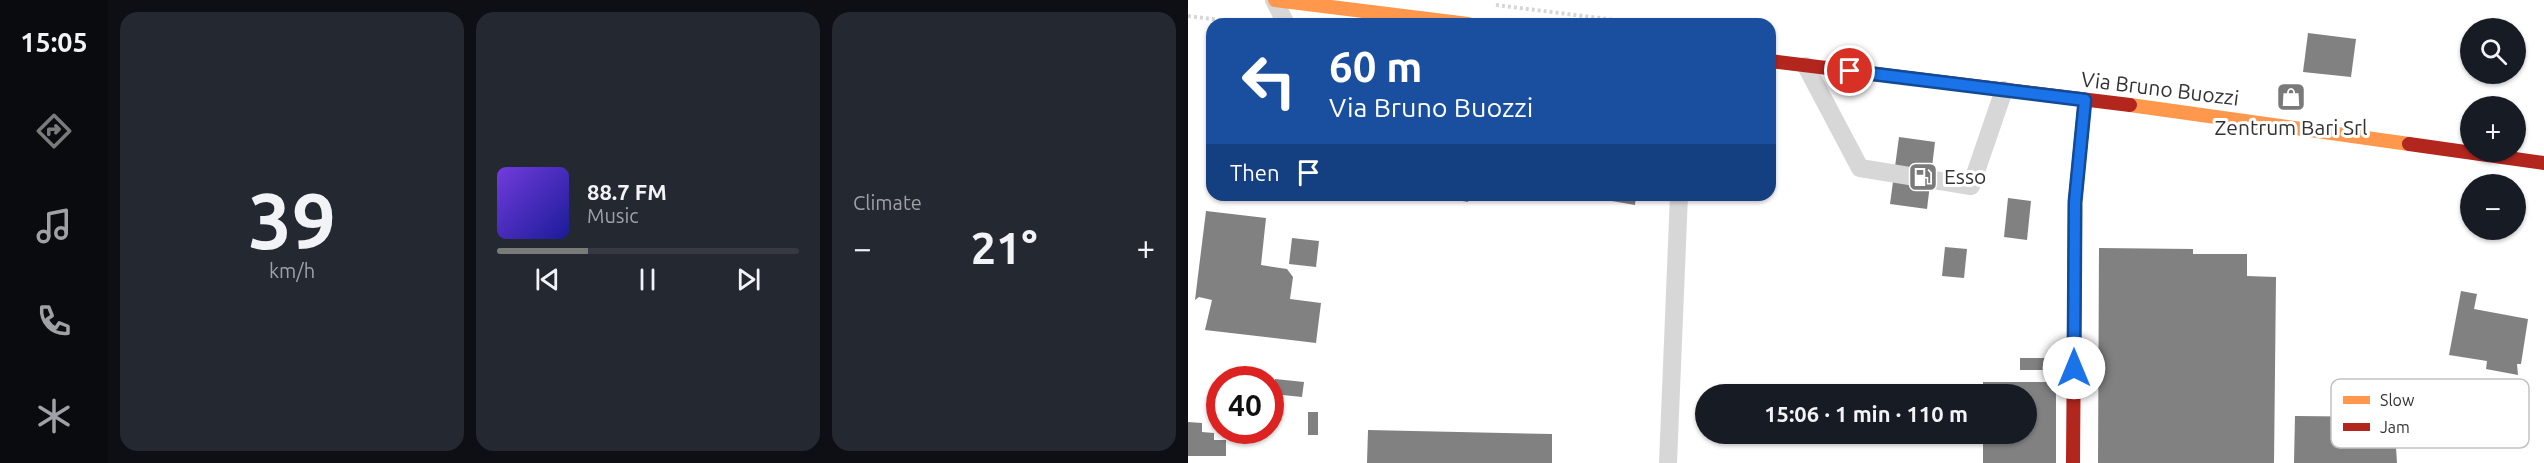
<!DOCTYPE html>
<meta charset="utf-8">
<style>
body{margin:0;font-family:Ubuntu,sans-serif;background:#242831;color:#f1f3f6;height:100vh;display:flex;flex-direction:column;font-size:22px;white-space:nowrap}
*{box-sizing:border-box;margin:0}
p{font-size:20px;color:#9ea1a6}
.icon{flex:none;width:33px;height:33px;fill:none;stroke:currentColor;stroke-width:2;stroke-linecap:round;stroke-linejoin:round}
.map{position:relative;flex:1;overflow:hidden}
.sheet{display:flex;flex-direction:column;gap:12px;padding:12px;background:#0d0f14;width:1080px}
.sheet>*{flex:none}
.guide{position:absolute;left:18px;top:18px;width:570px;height:183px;border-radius:18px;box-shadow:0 2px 4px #0004;background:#1a4fa0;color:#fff;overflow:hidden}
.tools{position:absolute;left:1272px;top:18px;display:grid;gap:12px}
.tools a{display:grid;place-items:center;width:66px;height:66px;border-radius:50%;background:#171b24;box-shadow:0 2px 4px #0004;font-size:30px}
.speed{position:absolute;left:18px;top:366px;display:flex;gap:12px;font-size:30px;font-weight:700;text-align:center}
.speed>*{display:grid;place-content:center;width:78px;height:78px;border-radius:50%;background:#171b24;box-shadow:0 2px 4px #0004;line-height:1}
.speed .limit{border:9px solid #d22;background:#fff;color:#111}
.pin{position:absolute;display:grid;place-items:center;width:51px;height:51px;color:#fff;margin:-26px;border:3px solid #fff;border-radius:50%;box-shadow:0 2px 6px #0007}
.me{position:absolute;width:66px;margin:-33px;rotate:0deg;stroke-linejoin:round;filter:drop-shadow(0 0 4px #0008)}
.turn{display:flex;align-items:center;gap:21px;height:126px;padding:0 24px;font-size:27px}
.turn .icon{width:78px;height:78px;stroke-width:2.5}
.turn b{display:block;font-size:42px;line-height:51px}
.then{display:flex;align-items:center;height:57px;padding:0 24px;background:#0003;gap:12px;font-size:22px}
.big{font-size:45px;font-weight:700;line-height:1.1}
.sheet .widget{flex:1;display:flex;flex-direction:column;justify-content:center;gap:9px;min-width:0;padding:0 21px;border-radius:18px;background:#242831}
.sheet .dial{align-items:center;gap:0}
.dial b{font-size:78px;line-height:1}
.song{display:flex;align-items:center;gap:18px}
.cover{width:72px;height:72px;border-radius:9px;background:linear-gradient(135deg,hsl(260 70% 55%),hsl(240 70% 35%))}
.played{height:6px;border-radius:3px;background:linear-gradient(90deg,#7a7a7a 30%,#363941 30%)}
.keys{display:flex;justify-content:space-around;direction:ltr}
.heat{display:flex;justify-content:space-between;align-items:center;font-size:33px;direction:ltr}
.sheet .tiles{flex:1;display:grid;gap:12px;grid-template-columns:repeat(3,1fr)}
.trip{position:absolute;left:507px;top:384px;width:342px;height:60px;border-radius:30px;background:#171b24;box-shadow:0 2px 4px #0004;font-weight:700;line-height:60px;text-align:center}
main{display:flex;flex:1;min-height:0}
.tab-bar{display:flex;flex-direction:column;width:108px;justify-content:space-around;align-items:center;background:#090b0e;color:#9ea1a6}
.tab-bar .icon{width:42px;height:42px}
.tab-bar .active{color:#7a7a7a}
.tab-bar b{font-size:27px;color:#f1f3f6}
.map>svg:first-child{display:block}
</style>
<main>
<nav class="tab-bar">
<b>15:05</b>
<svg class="icon active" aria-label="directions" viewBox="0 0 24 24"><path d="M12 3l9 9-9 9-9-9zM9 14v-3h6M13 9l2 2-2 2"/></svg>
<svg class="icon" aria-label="music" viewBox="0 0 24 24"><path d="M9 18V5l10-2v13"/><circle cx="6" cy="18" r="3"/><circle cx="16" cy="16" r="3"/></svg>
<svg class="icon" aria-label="phone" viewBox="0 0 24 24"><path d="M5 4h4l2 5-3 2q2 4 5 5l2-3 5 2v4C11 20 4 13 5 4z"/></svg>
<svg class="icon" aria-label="climate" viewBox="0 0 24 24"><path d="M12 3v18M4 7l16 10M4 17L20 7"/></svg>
</nav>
<section class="sheet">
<div class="tiles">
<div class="widget dial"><b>39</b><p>km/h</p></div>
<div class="widget">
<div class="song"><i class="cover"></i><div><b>88.7 FM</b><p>Music</p></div></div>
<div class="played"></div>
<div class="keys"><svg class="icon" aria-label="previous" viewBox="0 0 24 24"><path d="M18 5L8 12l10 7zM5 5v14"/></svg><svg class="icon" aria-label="pause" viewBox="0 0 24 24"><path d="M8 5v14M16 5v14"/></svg><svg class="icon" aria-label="next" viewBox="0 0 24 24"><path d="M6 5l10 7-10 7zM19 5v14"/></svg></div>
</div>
<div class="widget"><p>Climate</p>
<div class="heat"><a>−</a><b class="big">21°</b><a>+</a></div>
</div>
</div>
</section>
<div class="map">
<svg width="1356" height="463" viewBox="0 0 1356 463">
<rect width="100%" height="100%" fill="#fff"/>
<g fill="#818181">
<polygon points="1120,33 1168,39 1163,77 1115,72"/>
<polygon points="711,137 747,142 739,209 702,204"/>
<polygon points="241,195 281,195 280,202"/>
<polygon points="418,195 448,195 447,205 418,200"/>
<polygon points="820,198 843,201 839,240 816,237"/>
<polygon points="18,211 78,218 73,265 99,269 105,277 102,299 133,303 128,343 17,330 24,300 11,297 7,300"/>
<polygon points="104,238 131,241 128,267 101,264"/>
<polygon points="757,247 779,249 776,278 754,276"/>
<polygon points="911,248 1005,249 1005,254 1059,254 1059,276 1088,277 1086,463 910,463"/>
<polygon points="1273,291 1289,294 1286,309 1340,319 1333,364 1329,364 1330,375 1298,369 1299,361 1261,355"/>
<polygon points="832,358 868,358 868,463 795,463 795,434 838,434 838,394 795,394 795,382 858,382 857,370 832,370"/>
<polygon points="87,379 116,382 114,397 85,394"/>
<rect x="120" y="412" width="10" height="23"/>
<polygon points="1107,416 1206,417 1209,463 1106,463"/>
<polygon points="0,422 14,423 14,432 26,433 26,440 38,440 38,456 0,456"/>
<polygon points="180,430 364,434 364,463 179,463"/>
</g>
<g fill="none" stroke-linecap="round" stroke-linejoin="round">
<g stroke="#d6d6d6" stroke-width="4" stroke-dasharray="3 3" stroke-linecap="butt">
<polyline points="308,5 459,24"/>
<polyline points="0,16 63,24"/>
</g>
<g stroke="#d7d7d7" stroke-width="18">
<polyline points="86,0 98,24"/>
<polyline points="618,66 672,168 783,186 816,90"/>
<polyline points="480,463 491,195"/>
</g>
<g stroke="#ff974d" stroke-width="14">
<polyline points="87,0 280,24"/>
<polyline points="942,105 1221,144"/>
</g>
<g stroke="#b3261e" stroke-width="14">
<polyline points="582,61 942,105"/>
<polyline points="1221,144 1356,163"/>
<polyline points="885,463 887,202 897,100"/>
</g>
</g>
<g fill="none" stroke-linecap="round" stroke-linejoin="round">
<g stroke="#114b97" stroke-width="15">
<polyline id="route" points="662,71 897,100 887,202 886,368"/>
</g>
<use href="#route" stroke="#1a73e8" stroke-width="10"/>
</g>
<defs>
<g id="shop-square" transform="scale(1.5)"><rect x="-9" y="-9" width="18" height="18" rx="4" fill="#7a7a7a" stroke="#fff"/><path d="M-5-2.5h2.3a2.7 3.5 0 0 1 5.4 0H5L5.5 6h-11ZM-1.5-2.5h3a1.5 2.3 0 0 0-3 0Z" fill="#fff"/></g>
<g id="fuel-square" transform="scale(1.5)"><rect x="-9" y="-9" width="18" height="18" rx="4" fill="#7a7a7a" stroke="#fff"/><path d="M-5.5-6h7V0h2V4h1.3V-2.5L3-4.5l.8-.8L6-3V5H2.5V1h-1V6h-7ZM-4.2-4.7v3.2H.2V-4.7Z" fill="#fff"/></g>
</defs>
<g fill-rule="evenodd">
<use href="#shop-square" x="1103" y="97"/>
<use href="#fuel-square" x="735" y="177"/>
</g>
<g text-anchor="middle" stroke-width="6" stroke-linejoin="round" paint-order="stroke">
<g font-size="21" fill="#333" stroke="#fff">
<text transform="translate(972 89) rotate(7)" y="7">Via Bruno Buozzi</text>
</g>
<g font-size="21" fill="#333" stroke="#fff">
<text x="1103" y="135">Zentrum Bari Srl</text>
<text x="756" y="184" text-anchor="start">Esso</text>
</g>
</g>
<rect x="1143" y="379" width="198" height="69" rx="9" fill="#fff" stroke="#c2c2c2" stroke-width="1.5"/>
<rect x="1155" y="396" width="27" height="8" fill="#ff974d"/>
<rect x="1155" y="423" width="27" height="8" fill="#b3261e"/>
<g font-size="16" fill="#333">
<text x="1192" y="406">Slow</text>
<text x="1192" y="433">Jam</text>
</g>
</svg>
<div class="tools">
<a><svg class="icon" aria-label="search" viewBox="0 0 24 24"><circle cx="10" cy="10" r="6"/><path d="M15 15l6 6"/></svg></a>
<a>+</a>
<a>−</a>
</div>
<div class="speed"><div class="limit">40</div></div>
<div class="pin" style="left:662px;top:71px;background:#d93025"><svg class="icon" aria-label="arrive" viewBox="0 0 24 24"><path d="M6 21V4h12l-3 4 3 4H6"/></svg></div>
<svg class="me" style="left:886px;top:368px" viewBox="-20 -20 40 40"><circle r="19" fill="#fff"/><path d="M0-13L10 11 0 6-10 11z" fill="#1a73e8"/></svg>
<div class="trip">15:06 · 1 min · 110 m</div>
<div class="guide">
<div class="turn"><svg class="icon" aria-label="left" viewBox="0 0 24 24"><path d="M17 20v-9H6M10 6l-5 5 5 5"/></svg><div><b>60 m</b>Via Bruno Buozzi</div></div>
<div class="then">Then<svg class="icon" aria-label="arrive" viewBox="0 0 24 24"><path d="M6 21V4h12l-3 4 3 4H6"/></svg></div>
</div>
</div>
</main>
